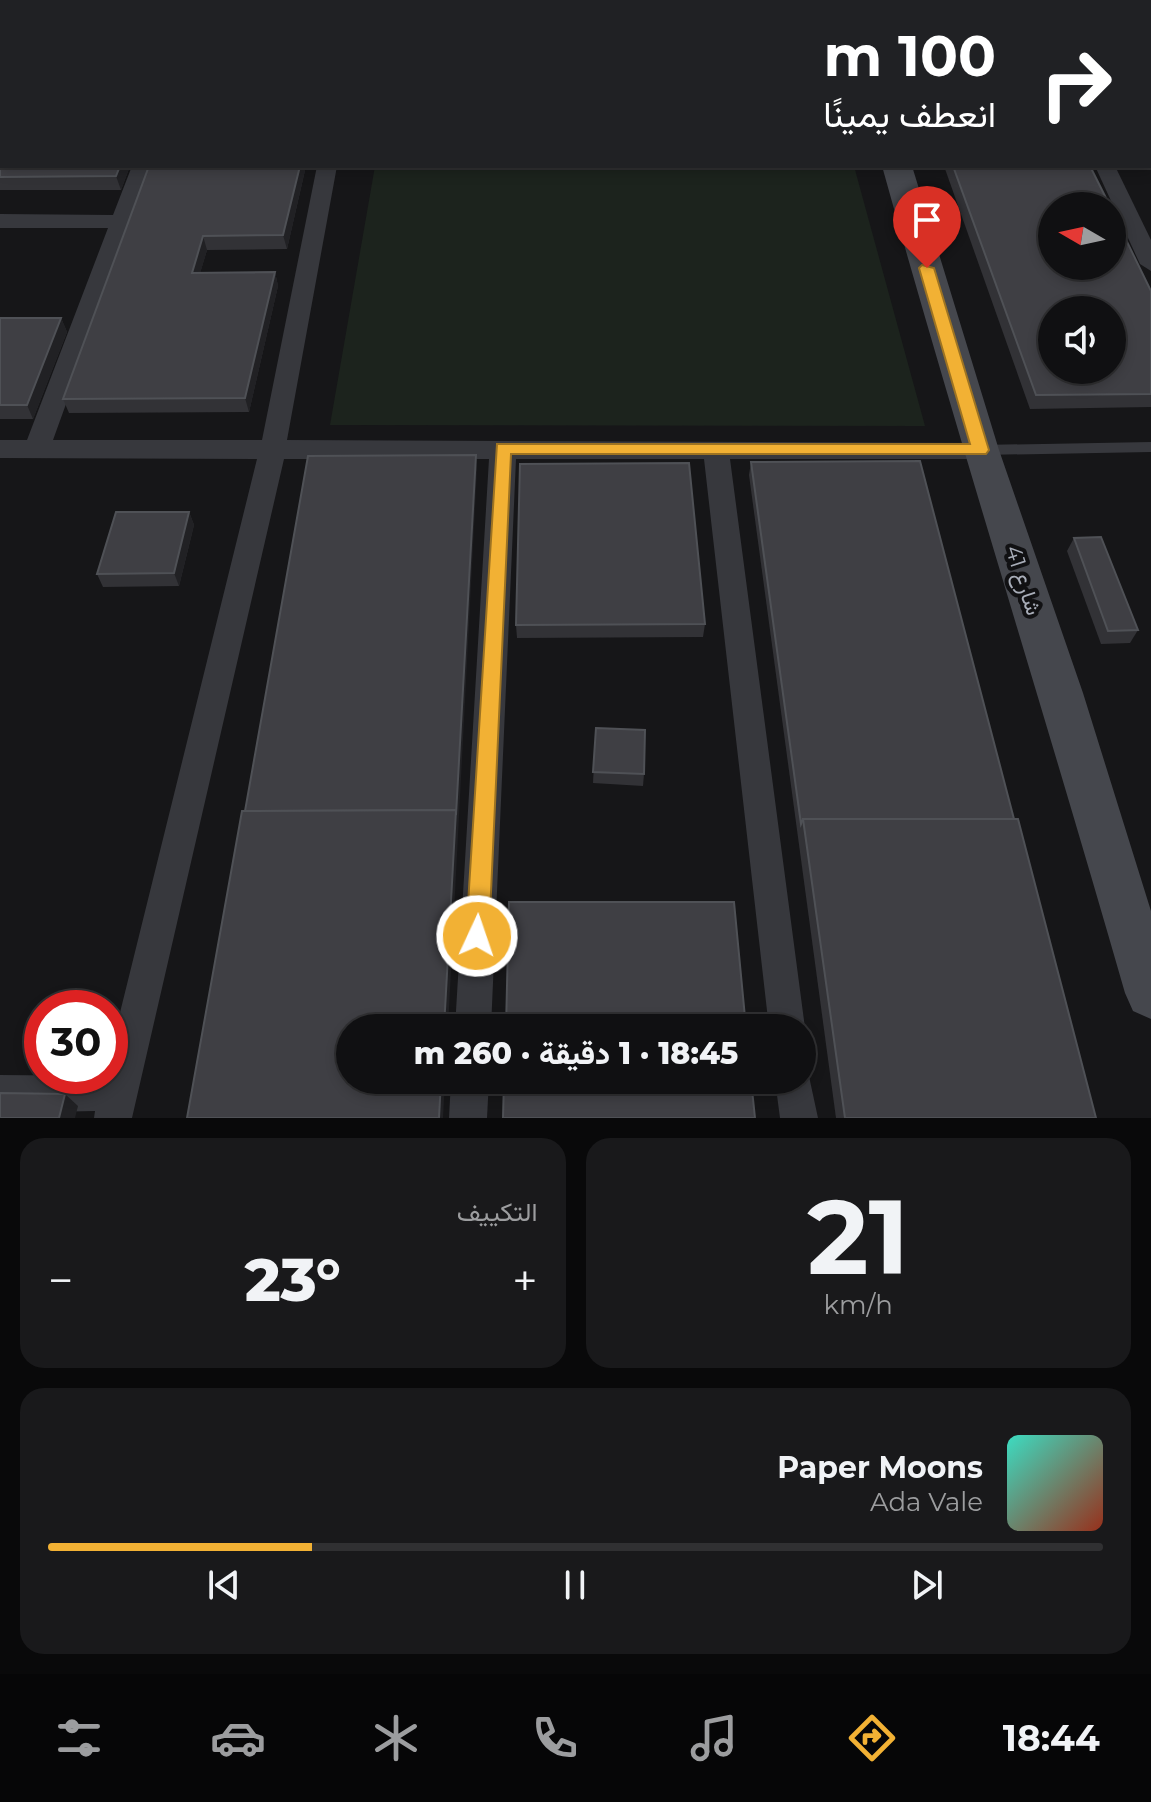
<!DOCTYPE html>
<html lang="ar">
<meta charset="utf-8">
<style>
body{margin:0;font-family:Montserrat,Vazirmatn,sans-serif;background:#19191b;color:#f1f3f6;direction:rtl;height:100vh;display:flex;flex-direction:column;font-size:30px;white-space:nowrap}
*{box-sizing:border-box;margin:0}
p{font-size:26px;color:#9c9d9f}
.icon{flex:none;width:44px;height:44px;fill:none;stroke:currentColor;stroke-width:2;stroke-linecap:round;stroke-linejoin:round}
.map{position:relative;height:1118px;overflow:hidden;direction:ltr}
.drawer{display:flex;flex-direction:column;gap:20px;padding:20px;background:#09090a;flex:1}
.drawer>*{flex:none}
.hud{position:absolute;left:0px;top:0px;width:1152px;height:168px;box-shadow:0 4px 12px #0003,0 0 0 2px #303032;direction:rtl;background:#202124;color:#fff;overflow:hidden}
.needle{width:52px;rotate:279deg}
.tools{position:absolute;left:1038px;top:192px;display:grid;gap:16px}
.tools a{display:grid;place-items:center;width:88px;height:88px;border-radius:50%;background:#101012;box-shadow:0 4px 12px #0003,0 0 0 2px #303032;font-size:40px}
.speed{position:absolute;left:24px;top:990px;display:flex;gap:16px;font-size:40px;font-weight:700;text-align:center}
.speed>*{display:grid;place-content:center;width:104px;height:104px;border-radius:50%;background:#101012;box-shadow:0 4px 12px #0003,0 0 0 2px #303032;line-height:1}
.speed .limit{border:12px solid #d22;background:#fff;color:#111}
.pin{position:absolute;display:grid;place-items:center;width:68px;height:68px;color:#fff;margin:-82px -34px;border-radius:50% 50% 50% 0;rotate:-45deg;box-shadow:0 0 8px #0007}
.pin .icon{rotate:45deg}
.me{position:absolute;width:88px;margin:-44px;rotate:3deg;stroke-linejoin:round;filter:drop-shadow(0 0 6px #0008)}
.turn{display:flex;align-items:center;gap:28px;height:168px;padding:0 24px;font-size:36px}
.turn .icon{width:104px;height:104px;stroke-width:2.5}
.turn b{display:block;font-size:56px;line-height:68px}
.big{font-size:60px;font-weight:800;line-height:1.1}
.drawer .tile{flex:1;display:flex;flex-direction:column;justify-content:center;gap:12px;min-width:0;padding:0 28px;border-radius:24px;background:#19191b}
.drawer .dial{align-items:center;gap:0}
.dial b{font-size:104px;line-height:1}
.song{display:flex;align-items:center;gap:24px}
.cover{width:96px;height:96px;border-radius:12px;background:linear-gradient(135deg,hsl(170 70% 55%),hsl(10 70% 35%))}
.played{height:8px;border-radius:4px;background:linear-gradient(90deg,#f2b134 25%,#303032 25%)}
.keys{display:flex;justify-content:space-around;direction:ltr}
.heat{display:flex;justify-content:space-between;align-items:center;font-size:44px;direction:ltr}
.drawer .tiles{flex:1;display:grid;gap:20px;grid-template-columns:1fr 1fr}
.tile:last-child{grid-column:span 2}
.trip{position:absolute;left:336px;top:1014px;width:480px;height:80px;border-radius:40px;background:#101012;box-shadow:0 4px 12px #0003,0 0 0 2px #303032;font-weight:800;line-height:80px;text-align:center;direction:rtl}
.tabs{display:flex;height:128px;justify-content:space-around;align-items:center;background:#060607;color:#9c9d9f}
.tabs .icon{width:56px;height:56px}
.tabs .current{color:#f2b134}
.tabs b{font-size:36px;color:#f1f3f6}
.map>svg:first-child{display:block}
</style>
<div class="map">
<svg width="1151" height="1118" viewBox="0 0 1151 1118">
<rect width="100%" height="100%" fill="#161618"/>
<polygon fill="#1c231d" points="375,166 854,166 925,426 330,425"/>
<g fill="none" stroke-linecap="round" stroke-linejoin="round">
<polygon fill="#37383d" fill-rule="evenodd" points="1151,442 1151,452 981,455 975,450 981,445"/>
<g fill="#37383d" fill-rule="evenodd">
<polygon points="50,0 68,0 49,2"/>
<rect x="194" y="0" width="18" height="2"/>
<rect x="350" y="0" width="18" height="2"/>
<rect x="521" y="0" width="18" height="2"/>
<polygon points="660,0 678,0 679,2 661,2"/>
<polygon points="1016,0 1034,0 1035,2 1017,2"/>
<polygon points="2,100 2,115 0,116 0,101"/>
<polygon points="132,166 152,166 53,440 262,440 317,166 337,166 287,440 989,443 993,450 989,457 980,459 730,459 805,1028 802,1036 802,1028 769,1028 704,459 516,459 491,1028 455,1028 489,459 284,459 132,1118 94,1118 95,1111 0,1113 0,1075 110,1076 110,1053 257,459 0,458 0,440 27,440 108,228 0,228 0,214 113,215"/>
<polygon points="1095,166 1115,166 1151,240 1151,271 1140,264"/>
<polygon points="802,1064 807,1067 818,1118 780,1118 775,1080 802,1080"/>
<polygon points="451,1080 489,1080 487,1118 449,1118"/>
</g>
<g fill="#45474d" fill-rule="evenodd">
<rect x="837" y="0" width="26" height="2"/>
<path d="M882,166h30l87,284 84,243 68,218v108l-18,-8 -8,-18c-79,-276 -166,-550 -243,-827z"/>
</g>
</g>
<g fill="#323236">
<polygon points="1041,0 1151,0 1151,154 1150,2 1042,2"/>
<polygon points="0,116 130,166 121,190 0,190"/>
<polygon points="149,166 306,166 287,249 207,250 200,273 275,272 278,286 249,412 69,413 63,399"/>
<polygon points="944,166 1090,166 1151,291 1151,407 1030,409"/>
<polygon points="0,318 61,318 67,332 33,419 0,419"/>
<polygon points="751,462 1014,819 1096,1118 836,1118 749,475"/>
<polygon points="189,512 194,525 179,586 103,587 97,574"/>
<polygon points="1074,538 1138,630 1130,643 1101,644 1067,551"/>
<polygon points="705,624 703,637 517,638 516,625"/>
<polygon points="596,728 644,774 643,786 593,783"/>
</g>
<g fill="#212124">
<polygon points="24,0 36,0 35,2 23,2"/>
<polygon points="131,0 148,0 139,2 132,2"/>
<polygon points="2,39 2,61 0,65 0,43"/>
<polygon points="120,166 130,166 121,190 116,176"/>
<polygon points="300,166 306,166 287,249 283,235"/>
<polygon points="203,236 207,250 196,287 192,273"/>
<polygon points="275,272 278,286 249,412 245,398"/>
<polygon points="61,318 67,332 33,419 27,405"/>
<polygon points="476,455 477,469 448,1028 444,1028"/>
<polygon points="189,512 194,525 179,586 174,573"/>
<polygon points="441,1080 445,1080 443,1118 439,1118"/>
<polygon points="65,1094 78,1106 75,1118 59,1118"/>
</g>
<g fill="#3f3f44" stroke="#4f5156" stroke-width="2" fill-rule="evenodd">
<polygon points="0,0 24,0 23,2 2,2 2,39 0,43"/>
<polygon points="208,0 332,0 332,2 207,2"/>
<rect x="385" y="0" width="127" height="2"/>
<polygon points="541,0 657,0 658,2 541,2"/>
<polygon points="688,0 815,0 816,2 688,2"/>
<polygon points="902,0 1019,0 1020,2 902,2"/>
<polygon points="1052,0 1151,0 1151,49 1150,2 1053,2"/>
<rect x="1150" y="60" width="1" height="80"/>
<polygon points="0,116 2,116 2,166 120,166 116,176 0,177"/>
<polygon points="149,166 300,166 283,235 203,236 192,273 275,272 245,398 63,399"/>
<path d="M953,166h137l20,40h-58v60h60v-55l39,80v103l-115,1zM1052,310h60v60h-60z"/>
<polygon points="0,318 61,318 27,405 0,405"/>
<polygon points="476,455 456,815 456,810 245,811 308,456"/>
<polygon points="920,461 1014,819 803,819 801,824 751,462"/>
<polygon points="689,463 705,624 516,625 520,464"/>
<polygon points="116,512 189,512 174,573 97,574"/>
<polygon points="1101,537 1138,630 1108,631 1074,538"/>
<polygon points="596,728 645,730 644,774 593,772"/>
<polygon points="456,810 444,1028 350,1028 350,1080 441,1080 439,1118 187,1118 242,811"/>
<polygon points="803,819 1018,819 1096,1118 845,1118"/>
<polygon points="509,902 734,902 746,1028 506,1028"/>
<polygon points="504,1080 751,1080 755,1118 503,1118"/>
<polygon points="0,1093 65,1094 59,1118 0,1118"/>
</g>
<polygon fill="#f2b134" stroke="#9d7322" stroke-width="2" points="922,265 934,268 989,450 986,454 511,454 489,936 485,944 477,947 469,944 466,936 497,444 970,444 919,268"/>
<g text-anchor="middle" stroke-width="8" stroke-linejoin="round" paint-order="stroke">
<g font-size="22" fill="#a8adb8" stroke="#111113">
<text transform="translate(1024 580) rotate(72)" y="8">شارع 41</text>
</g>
</g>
</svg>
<div class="tools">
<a><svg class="needle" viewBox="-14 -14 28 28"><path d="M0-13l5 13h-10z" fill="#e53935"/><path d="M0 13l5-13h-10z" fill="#9c9d9f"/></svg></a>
<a><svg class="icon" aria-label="sound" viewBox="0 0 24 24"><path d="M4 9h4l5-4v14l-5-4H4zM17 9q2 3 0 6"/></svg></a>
</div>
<div class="speed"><div class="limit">30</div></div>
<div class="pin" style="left:927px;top:268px;background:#d93025"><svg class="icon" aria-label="arrive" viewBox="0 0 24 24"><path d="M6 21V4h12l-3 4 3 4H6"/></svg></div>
<svg class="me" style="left:477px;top:936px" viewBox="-20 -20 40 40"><circle r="17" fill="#f2b134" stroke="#fff" stroke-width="3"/><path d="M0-11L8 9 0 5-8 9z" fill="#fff"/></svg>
<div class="trip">18:45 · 1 دقيقة · 260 m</div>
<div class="hud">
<div class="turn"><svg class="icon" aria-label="right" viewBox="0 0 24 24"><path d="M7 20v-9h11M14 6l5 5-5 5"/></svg><div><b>100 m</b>انعطف يمينًا</div></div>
</div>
</div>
<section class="drawer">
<div class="tiles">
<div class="tile dial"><b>21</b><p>km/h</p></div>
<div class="tile"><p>التكييف</p>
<div class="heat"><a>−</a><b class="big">23°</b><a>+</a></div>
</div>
<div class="tile">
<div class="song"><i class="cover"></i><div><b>Paper Moons</b><p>Ada Vale</p></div></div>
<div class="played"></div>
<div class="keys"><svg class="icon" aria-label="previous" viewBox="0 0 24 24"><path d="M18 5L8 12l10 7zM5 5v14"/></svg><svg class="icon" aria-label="pause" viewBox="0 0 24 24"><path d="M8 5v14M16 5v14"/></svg><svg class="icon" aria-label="next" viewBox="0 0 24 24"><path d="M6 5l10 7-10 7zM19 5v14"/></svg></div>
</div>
</div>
</section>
<nav class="tabs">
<b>18:44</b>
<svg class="icon current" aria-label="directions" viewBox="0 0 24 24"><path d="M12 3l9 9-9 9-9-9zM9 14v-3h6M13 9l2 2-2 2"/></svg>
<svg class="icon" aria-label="music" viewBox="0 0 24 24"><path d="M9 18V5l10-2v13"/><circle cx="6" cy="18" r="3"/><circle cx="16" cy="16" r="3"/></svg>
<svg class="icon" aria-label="phone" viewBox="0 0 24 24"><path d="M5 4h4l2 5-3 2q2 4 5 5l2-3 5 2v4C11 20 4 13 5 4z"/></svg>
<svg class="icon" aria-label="climate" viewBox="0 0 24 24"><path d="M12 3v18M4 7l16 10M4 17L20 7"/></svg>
<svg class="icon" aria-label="car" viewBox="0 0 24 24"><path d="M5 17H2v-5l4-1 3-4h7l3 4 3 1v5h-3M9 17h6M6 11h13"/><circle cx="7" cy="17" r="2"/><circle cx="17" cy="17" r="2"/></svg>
<svg class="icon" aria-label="filters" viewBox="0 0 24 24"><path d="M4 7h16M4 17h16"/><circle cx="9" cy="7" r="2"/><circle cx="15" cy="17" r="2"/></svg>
</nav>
